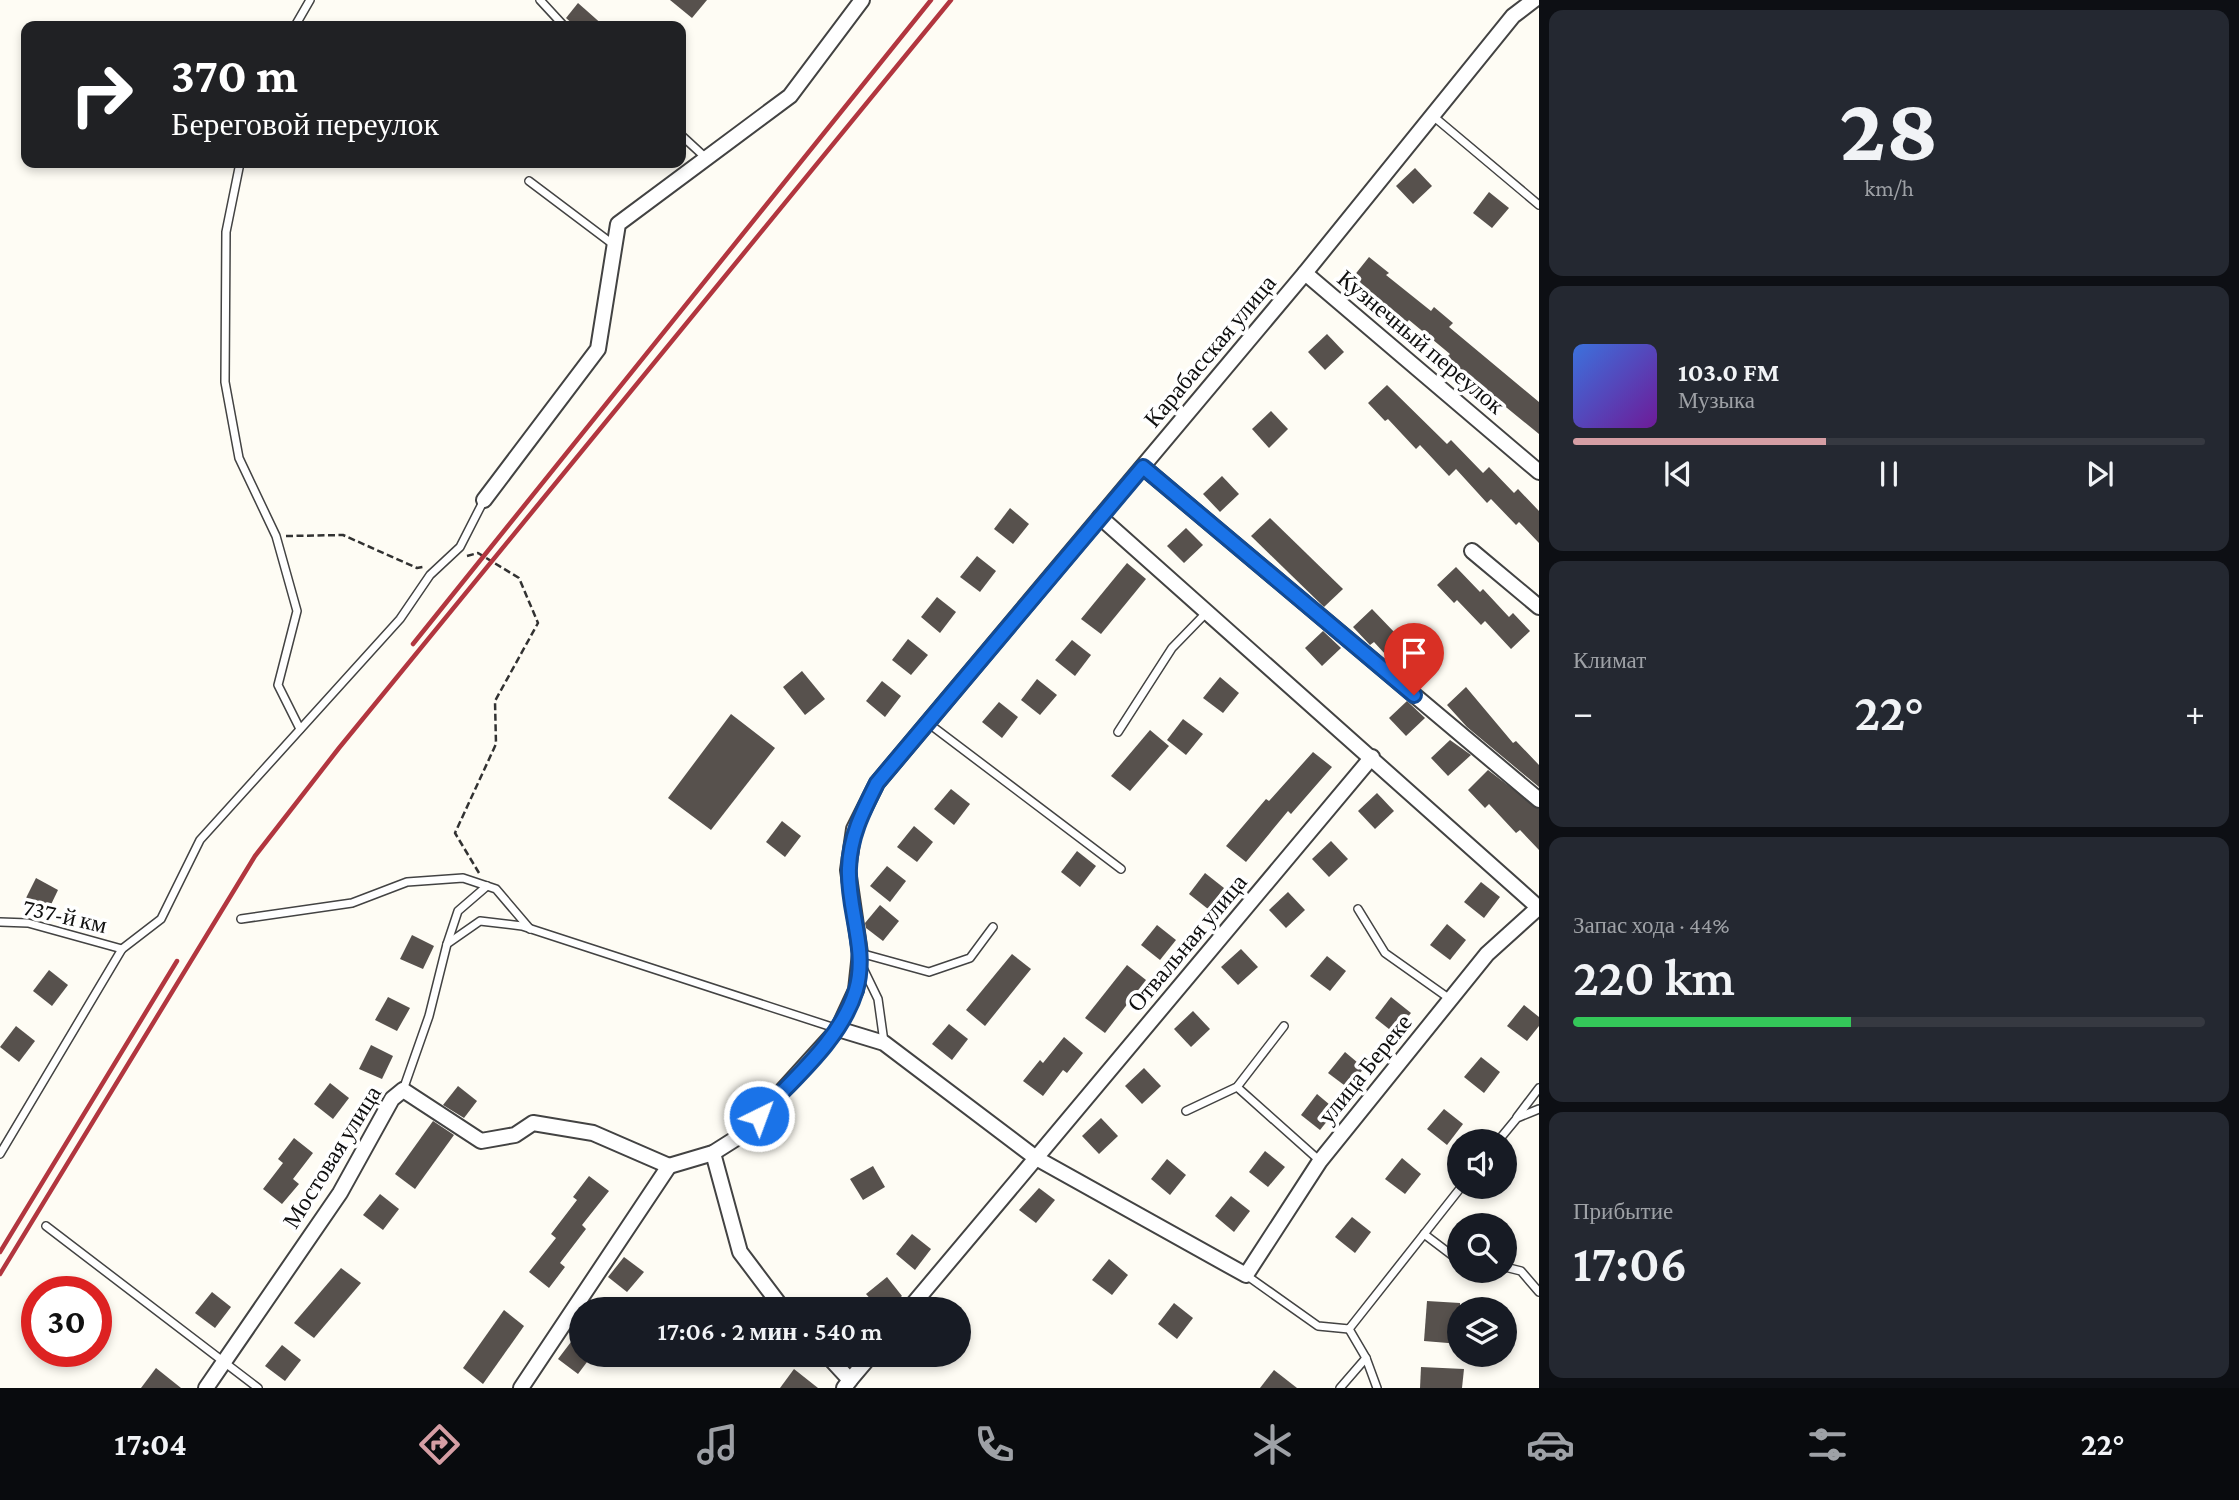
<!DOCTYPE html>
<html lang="ru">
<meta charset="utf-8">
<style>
body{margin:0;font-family:"Crimson Pro",serif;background:#242831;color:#f1f3f6;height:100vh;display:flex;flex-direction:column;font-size:26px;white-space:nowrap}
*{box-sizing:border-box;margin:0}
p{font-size:23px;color:#9ea1a6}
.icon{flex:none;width:38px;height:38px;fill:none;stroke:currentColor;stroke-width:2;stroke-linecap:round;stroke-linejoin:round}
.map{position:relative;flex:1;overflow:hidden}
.details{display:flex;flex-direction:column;gap:10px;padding:10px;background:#0d0f14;width:700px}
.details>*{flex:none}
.guide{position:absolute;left:21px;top:21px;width:665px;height:147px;border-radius:14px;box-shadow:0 4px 10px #0003;background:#202124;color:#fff;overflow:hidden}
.tools{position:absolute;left:1447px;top:1129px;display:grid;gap:14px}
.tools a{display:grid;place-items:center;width:70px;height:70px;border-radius:50%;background:#171b24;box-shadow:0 4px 10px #0003;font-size:35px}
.speed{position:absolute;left:21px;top:1276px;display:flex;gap:14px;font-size:35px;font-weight:700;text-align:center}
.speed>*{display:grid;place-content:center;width:91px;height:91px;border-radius:50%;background:#171b24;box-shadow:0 4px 10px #0003;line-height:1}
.speed .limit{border:10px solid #d22;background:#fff;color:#111}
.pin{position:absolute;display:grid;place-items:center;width:60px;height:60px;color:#fff;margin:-72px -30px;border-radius:50% 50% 50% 0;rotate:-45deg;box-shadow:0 0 7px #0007}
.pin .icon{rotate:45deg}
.me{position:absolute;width:77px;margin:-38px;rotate:42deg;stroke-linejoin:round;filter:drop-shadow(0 0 5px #0008)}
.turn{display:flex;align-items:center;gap:24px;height:147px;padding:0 35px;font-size:32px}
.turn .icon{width:91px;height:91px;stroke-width:2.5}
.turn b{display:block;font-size:49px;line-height:60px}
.big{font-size:52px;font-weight:600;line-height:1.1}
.details .card{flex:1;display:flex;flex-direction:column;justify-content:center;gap:10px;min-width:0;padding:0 24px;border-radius:14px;background:#242831}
.details .dial{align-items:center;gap:0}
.dial b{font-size:91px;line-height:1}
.song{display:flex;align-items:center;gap:21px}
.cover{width:84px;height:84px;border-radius:10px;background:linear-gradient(135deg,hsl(220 70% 55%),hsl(280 70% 35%))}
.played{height:7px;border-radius:4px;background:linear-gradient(90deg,#d59ea4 40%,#363941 40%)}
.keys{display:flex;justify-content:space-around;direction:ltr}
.heat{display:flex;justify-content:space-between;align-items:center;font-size:38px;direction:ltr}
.charge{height:10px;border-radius:5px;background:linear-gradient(90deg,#34c759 44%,#363941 0)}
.trip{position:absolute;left:569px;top:1297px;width:402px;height:70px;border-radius:35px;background:#171b24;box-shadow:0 4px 10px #0003;font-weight:600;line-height:70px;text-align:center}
.tab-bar{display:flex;height:112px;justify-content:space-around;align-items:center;background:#090b0e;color:#9ea1a6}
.tab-bar .icon{width:49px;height:49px}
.tab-bar .on{color:#d59ea4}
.tab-bar b{font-size:32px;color:#f1f3f6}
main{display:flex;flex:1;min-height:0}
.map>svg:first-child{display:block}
</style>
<main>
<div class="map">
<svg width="1539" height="1388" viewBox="0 0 1539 1388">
<rect width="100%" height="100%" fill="#fefcf4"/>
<g fill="#57514d">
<polygon points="670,0 707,0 692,18"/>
<polygon points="578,3 604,26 575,26 566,18"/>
<polygon points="1415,168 1432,186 1413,204 1396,186"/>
<polygon points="1489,192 1509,208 1492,228 1473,213"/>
<polygon points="1369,257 1389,273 1386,275 1431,311 1434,307 1453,323 1449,327 1539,402 1539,434 1446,358 1450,354 1409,320 1405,324 1353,277"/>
<polygon points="1327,334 1344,352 1325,370 1308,352"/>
<polygon points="1387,385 1447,444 1451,440 1483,473 1489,467 1514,493 1518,489 1539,511 1539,543 1519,522 1516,525 1491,499 1487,503 1456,469 1449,476 1420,445 1416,449 1388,419 1385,421 1368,403"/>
<polygon points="1271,411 1288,429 1269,448 1252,429"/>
<polygon points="1222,476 1239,494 1220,512 1203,494"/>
<polygon points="1010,508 1029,524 1013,544 994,529"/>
<polygon points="1270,518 1343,589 1324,607 1251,536"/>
<polygon points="1186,528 1203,545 1184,563 1167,546"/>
<polygon points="977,556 996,571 980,592 960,577"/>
<polygon points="1127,563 1146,579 1101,634 1081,619"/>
<polygon points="1456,567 1480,592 1483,589 1509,617 1513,613 1530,631 1511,649 1485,621 1481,625 1457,600 1454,603 1437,585"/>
<polygon points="937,597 956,612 940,633 921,617"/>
<polygon points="1372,609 1396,634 1399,631 1416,649 1397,667 1374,642 1370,645 1353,627"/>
<polygon points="1323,631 1341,648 1322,666 1305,648"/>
<polygon points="908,639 928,655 911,675 892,660"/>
<polygon points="1072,640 1091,655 1075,676 1055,660"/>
<polygon points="802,671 825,699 805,715 783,687"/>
<polygon points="1220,677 1239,693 1223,713 1203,698"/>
<polygon points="1037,679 1057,695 1040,715 1021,700"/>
<polygon points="882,681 901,696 885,717 866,701"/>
<polygon points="1466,687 1513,743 1516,741 1539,765 1539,787 1467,727 1447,705"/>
<polygon points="1407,701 1425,718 1406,736 1389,718"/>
<polygon points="999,702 1018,717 1002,738 982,722"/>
<polygon points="731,714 775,748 711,830 668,798"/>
<polygon points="1183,719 1203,734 1186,755 1167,740"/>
<polygon points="1150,730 1169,746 1130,791 1111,776"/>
<polygon points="1450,740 1471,755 1448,776 1431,758"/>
<polygon points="1313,752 1332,767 1291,814 1288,811 1246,862 1226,846 1266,799 1269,801"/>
<polygon points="1488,770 1539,809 1539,850 1520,830 1516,833 1489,804 1485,808 1468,790"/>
<polygon points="951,789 970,804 954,825 934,809"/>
<polygon points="1377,793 1394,811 1375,829 1358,811"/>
<polygon points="782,821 801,836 785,857 766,842"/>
<polygon points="914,826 933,842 917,862 897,847"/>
<polygon points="1331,841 1348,859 1329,877 1312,859"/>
<polygon points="1077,851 1096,866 1080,887 1061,872"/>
<polygon points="887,866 906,881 890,902 870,886"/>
<polygon points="1205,873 1224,888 1208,909 1189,894"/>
<polygon points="36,878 58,890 47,913 24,902"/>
<polygon points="1481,882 1500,897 1484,918 1464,902"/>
<polygon points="1288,892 1305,910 1286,928 1269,910"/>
<polygon points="880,905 899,921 883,941 866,928 865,923"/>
<polygon points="1447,924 1466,940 1450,960 1430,945"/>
<polygon points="1157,925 1176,940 1160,960 1141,945"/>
<polygon points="412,935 434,946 423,969 400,959"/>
<polygon points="1241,949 1258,967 1238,985 1221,967"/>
<polygon points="1012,954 1031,969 985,1026 966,1010"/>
<polygon points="1327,956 1346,971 1330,991 1310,976"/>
<polygon points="1127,965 1146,980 1105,1033 1085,1018"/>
<polygon points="49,970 68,985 52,1006 33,991"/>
<polygon points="388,997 410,1008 397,1031 375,1020"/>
<polygon points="1391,997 1411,1013 1394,1033 1375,1018"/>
<polygon points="1524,1005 1539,1017 1539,1026 1527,1041 1507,1026"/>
<polygon points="1193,1011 1210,1029 1191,1047 1174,1029"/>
<polygon points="949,1024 968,1039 952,1060 932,1044"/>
<polygon points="16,1026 35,1041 19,1062 0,1047"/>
<polygon points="1064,1037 1083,1053 1067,1073 1063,1070 1043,1096 1023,1081 1040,1060 1043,1063"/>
<polygon points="371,1045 393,1056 382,1079 359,1069"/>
<polygon points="1345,1052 1364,1068 1348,1088 1328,1073"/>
<polygon points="1481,1057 1500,1072 1484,1093 1464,1077"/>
<polygon points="1144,1068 1161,1086 1142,1104 1125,1086"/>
<polygon points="330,1083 349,1098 333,1119 314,1104"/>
<polygon points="458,1086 477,1101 464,1118 443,1105"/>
<polygon points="1317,1094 1336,1110 1320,1130 1301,1115"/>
<polygon points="1444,1109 1463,1124 1447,1145 1427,1129"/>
<polygon points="1101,1118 1118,1136 1099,1154 1082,1136"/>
<polygon points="433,1121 454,1135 415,1189 395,1174"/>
<polygon points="294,1138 313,1153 293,1179 299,1184 282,1204 263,1189 283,1163 278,1159"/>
<polygon points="1265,1151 1285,1167 1268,1187 1249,1172"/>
<polygon points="1402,1158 1421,1174 1405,1194 1385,1179"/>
<polygon points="1167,1159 1186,1175 1170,1195 1151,1179"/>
<polygon points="873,1166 885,1187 863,1200 850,1179"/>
<polygon points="589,1176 609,1191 582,1225 586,1229 560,1263 565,1267 549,1288 529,1272 556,1238 551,1234 577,1200 573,1197"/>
<polygon points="1039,1188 1055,1200 1036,1223 1019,1210"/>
<polygon points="380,1194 399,1209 383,1230 363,1215"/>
<polygon points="1231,1196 1250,1211 1234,1232 1215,1216"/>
<polygon points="1352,1217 1371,1232 1355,1253 1335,1237"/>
<polygon points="912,1234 931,1249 915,1270 896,1254"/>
<polygon points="624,1257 644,1272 627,1292 608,1277"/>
<polygon points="1109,1259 1128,1275 1112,1295 1092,1280"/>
<polygon points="341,1268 361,1283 314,1338 294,1323"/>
<polygon points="887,1277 902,1296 887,1309 879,1309 866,1294"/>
<polygon points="212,1292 231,1307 215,1328 195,1313"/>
<polygon points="1427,1301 1460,1303 1460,1344 1424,1341"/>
<polygon points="1174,1303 1193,1318 1177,1339 1158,1324"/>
<polygon points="504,1310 524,1326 483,1384 463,1368"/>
<polygon points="574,1338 581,1343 581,1354 593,1354 578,1374 558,1359"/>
<polygon points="282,1345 301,1360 285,1381 265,1366"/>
<polygon points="1421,1367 1464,1369 1462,1388 1420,1388"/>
<polygon points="156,1368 181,1388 141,1388"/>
<polygon points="794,1369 818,1388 780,1388"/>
<polygon points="1274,1370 1297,1388 1260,1388"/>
</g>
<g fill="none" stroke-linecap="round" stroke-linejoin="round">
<g stroke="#434343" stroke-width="10">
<g id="service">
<polyline points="540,0 564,26"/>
<polyline points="295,26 310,0"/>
<polyline points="1433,116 1539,205"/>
<polyline points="681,135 706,158"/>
<polyline points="240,163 226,232 225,382 239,458 276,536 297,611 278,685 300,729"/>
<polyline points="529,181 614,245"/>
<polyline points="928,723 1121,869"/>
<polyline points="1118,732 1172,648 1207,612"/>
<polyline points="1358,909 1385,953 1450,999"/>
<polyline points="241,919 352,903 407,882 463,878 496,889 530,929"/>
<polyline points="0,922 28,923 122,949"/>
<polyline points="447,944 458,911 487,886"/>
<polyline points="860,953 929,972 970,958 993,927"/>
<polyline points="861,964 878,999 884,1042"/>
<polyline points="1237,1087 1320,1161"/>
<polyline points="403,1090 429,1016 447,944 480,921 522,926 838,1029"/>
<polyline points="1186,1111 1237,1087 1284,1026"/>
<polyline points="1517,1117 1539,1088"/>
<polyline points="1498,1141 1517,1118 1539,1109"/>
<polyline points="0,1154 122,949 161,919 200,840 400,619 430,575 460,547 484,500"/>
<polyline points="46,1226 258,1388"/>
<polyline points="1424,1234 1453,1256 1460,1258"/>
<polyline points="1505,1267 1521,1271 1539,1292"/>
<polyline points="1246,1275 1318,1326 1349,1329 1462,1186"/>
<polyline points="1349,1329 1366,1358 1377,1388"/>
<polyline points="1340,1388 1366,1358"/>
</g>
</g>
<g stroke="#434343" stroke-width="18">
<g id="minor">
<polyline points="1305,273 1539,472"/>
<polyline points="1143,467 1539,800"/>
<polyline points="484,500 598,349 618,224 790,96 862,0"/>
<polyline points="1100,517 1539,908"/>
<polyline points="1472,551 1539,607"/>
<polyline points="1372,757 1036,1158 1246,1275 1320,1161 1487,954 1539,907"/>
<polyline points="838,1029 884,1043 1036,1158 909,1309"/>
<polyline points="713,1153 740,1252 783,1309"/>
<polyline points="669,1166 713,1153 743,1134 838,1029 856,990 860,953 848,870 854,829 877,783 1305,273 1513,16 1534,0"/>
<polyline points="826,1354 850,1380 844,1388"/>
<polyline points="850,1380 872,1354"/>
<polyline points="206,1388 340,1193 392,1099 403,1090 481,1141 515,1135 533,1123 593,1133 669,1166"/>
<polyline points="521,1388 669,1166"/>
</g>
</g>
<g stroke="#323232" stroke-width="2.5" stroke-dasharray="7 3.5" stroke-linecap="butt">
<polyline points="286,536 343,535 417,568 423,567"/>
<polyline points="467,556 478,553 519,578 538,623 495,701 496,744 455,833 479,873"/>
</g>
<use href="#service" stroke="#fff" stroke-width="7"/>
<use href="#minor" stroke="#fff" stroke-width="14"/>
<g stroke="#b2363f" stroke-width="4.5">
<polyline points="413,644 931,0"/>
<polyline points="0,1252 177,961"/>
<polyline points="0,1274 255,856 339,748 951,0"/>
</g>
</g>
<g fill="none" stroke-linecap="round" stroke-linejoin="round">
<g stroke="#114b97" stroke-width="18">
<path id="route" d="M759,1116c34,-37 82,-76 97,-126 12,-41 -9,-81 -7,-122 1,-32 14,-57 28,-85l266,-316 271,228"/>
</g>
<use href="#route" stroke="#1a73e8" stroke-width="12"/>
</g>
<g text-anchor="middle" stroke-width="7" stroke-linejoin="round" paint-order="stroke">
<g font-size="24" fill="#101010" stroke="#fff">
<text transform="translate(1421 342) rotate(40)" y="8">Кузнечный переулок</text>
<text transform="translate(1210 351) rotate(-50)" y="8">Карабасская улица</text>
<text transform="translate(65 916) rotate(13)" y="8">737-й км</text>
<text transform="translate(1187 943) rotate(-50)" y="8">Отвальная улица</text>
<text transform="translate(1365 1069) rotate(-51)" y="8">улица Береке</text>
<text transform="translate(332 1157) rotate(-58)" y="8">Мостовая улица</text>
</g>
</g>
</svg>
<div class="tools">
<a><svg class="icon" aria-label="sound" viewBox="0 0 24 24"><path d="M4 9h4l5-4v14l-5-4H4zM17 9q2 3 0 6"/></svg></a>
<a><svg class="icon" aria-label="search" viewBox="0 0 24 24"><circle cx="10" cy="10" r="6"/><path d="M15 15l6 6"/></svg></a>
<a><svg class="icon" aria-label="layers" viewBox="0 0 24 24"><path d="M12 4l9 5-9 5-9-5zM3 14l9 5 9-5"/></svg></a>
</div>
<div class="speed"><div class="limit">30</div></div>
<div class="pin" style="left:1414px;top:695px;background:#d93025"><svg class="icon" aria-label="arrive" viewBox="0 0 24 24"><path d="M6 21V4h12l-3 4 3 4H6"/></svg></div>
<svg class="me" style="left:759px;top:1116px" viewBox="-20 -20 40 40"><circle r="17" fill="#1a73e8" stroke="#fff" stroke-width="3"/><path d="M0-11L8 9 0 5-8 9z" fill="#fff"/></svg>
<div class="trip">17:06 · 2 мин · 540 m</div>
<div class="guide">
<div class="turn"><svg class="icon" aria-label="right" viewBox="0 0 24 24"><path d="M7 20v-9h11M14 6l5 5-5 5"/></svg><div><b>370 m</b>Береговой переулок</div></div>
</div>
</div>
<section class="details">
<div class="card dial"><b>28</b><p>km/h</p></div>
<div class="card">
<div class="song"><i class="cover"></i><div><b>103.0 FM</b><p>Музыка</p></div></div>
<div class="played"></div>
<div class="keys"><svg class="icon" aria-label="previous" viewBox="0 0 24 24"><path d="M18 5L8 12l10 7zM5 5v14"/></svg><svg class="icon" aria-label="pause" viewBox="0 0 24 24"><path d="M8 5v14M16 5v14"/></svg><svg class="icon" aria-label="next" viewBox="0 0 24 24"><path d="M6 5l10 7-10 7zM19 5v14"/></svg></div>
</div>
<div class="card"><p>Климат</p>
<div class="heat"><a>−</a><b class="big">22°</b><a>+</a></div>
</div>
<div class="card"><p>Запас хода · 44%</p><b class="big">220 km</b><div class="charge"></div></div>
<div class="card"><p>Прибытие</p><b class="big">17:06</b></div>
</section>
</main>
<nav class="tab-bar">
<b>17:04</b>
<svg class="icon on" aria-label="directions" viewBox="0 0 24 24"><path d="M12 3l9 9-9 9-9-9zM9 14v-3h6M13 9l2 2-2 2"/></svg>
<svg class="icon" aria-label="music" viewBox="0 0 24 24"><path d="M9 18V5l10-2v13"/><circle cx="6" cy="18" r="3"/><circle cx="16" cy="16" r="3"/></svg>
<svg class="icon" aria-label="phone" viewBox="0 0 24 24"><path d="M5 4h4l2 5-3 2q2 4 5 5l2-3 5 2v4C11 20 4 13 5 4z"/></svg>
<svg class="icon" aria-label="climate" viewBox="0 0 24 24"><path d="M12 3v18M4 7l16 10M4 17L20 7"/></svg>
<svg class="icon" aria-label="car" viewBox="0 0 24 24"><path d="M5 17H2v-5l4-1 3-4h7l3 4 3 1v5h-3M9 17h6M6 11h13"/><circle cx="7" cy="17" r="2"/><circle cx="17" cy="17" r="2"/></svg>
<svg class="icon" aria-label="filters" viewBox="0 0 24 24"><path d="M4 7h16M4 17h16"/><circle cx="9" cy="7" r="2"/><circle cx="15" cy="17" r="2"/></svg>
<b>22°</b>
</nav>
